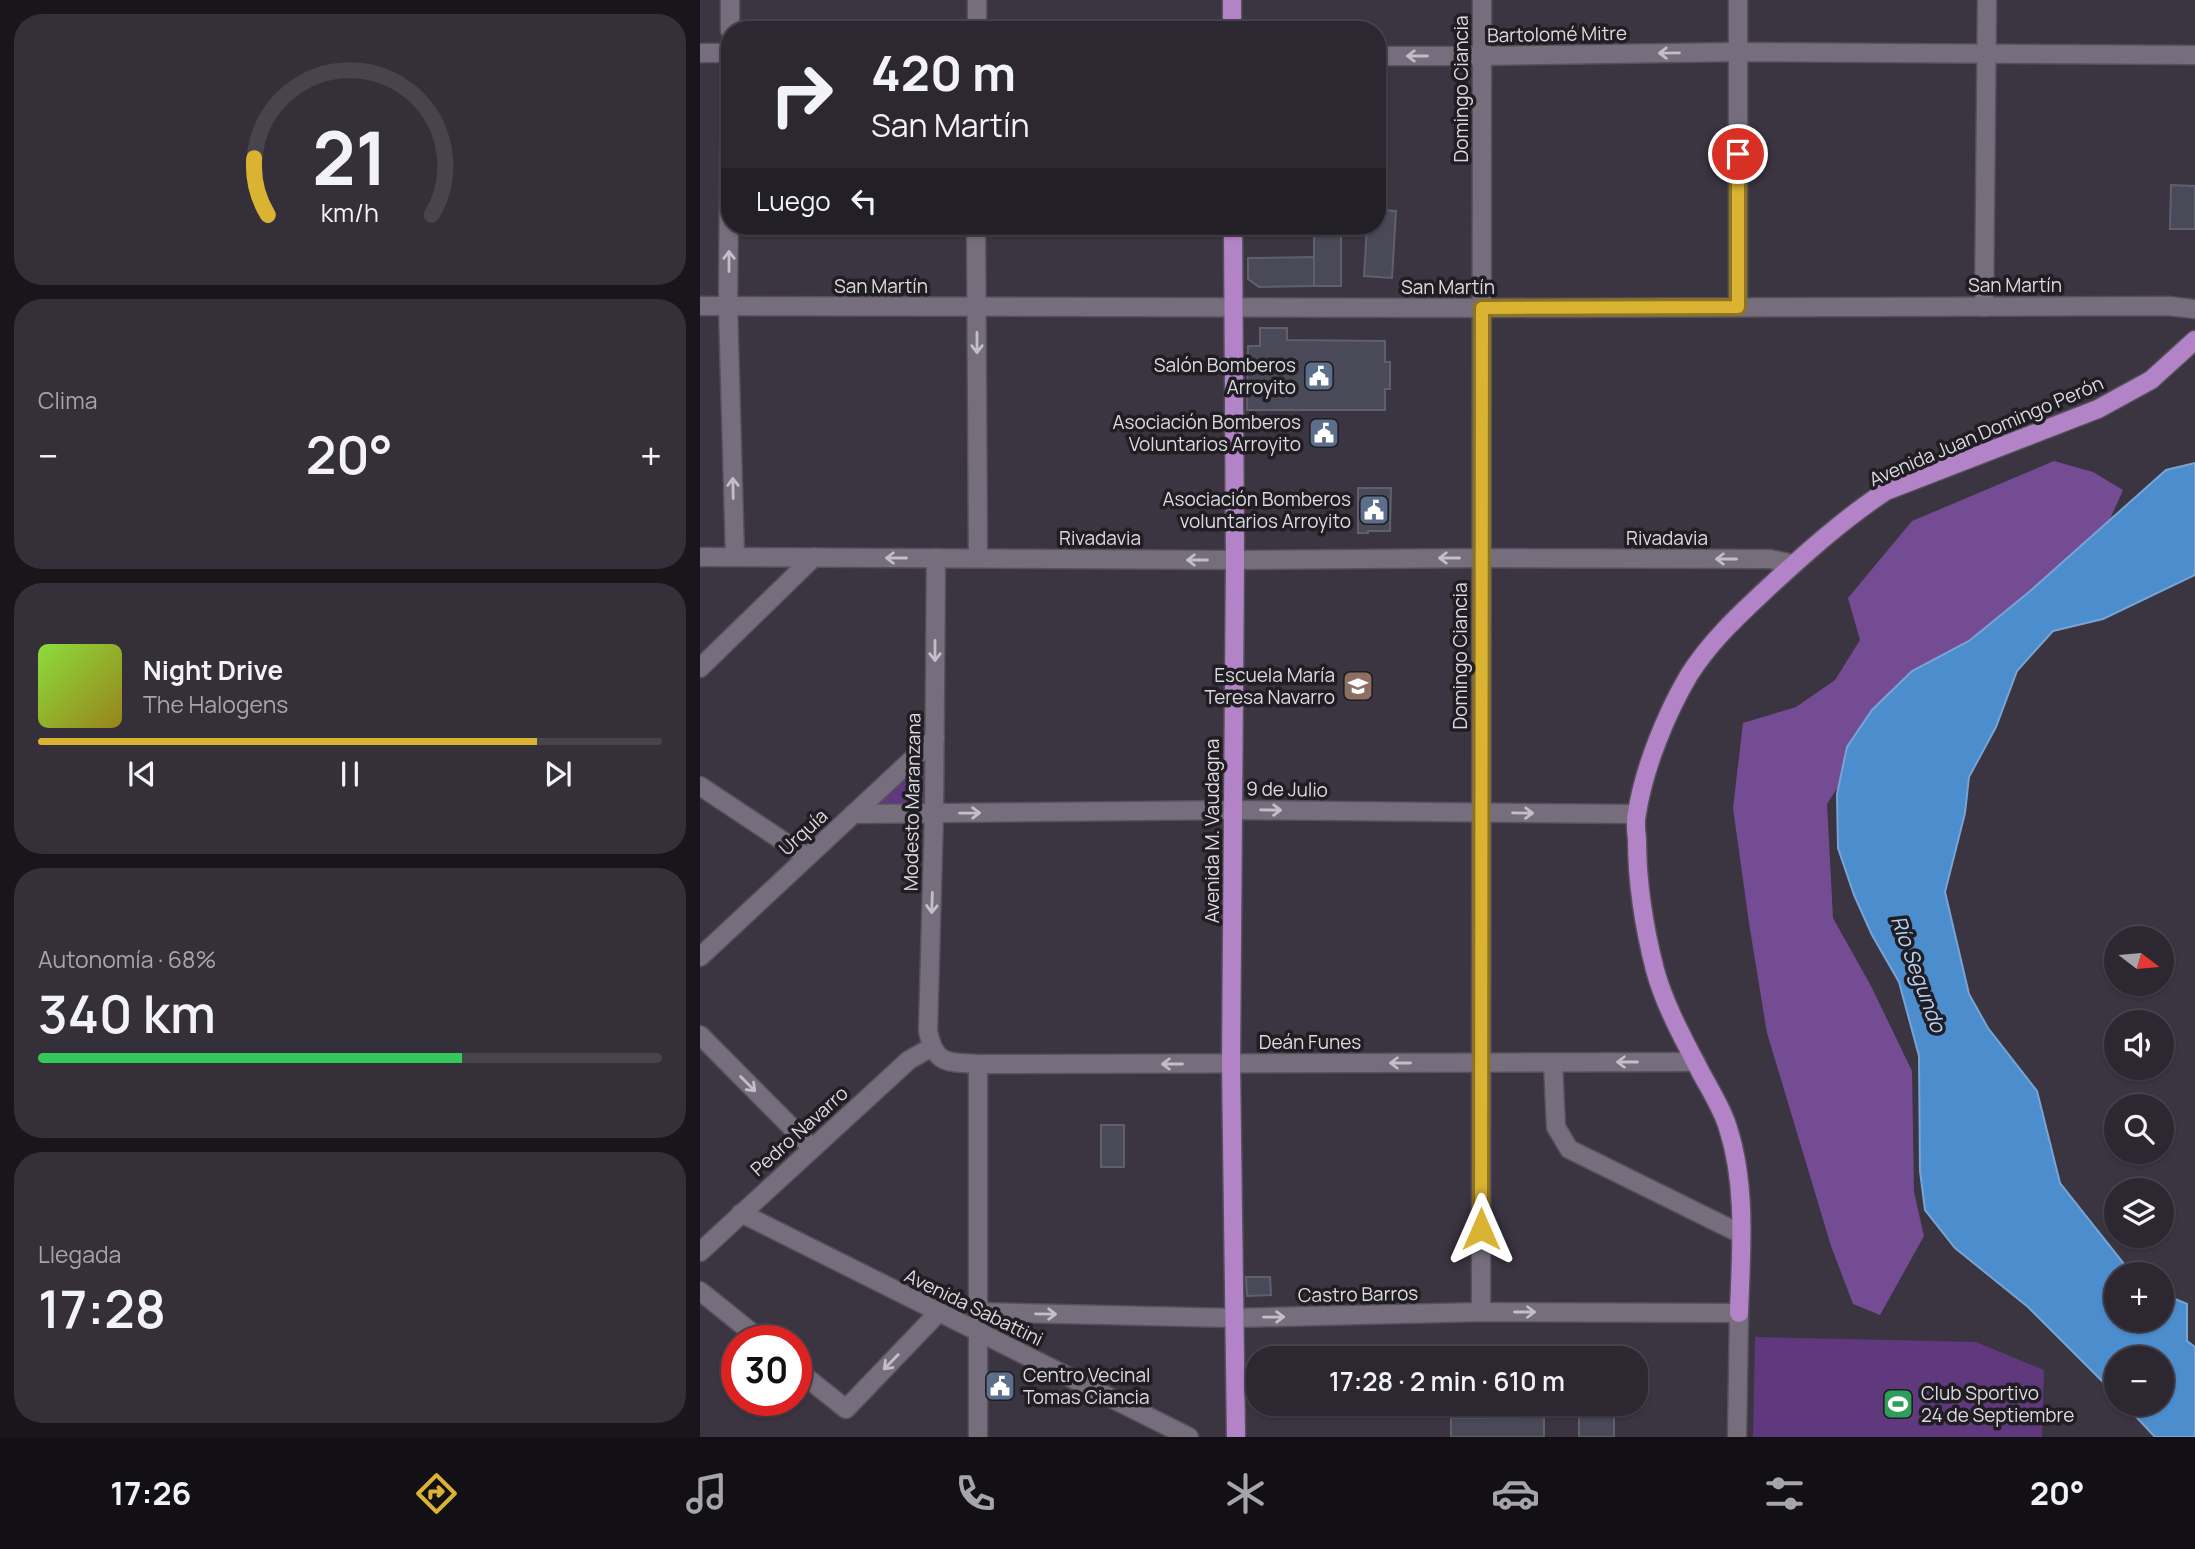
<!DOCTYPE html>
<html lang="es">
<meta charset="utf-8">
<style>
body{margin:0;font-family:Manrope,sans-serif;background:#342f39;color:#f1f3f6;height:100vh;display:flex;flex-direction:column;font-size:26px;white-space:nowrap}
*{box-sizing:border-box;margin:0}
p{font-size:23px;color:#a6a5ab}
.icon{flex:none;width:38px;height:38px;fill:none;stroke:currentColor;stroke-width:2;stroke-linecap:round;stroke-linejoin:round}
.map{position:relative;flex:1;overflow:hidden}
.drawer{display:flex;flex-direction:column;gap:14px;padding:14px;background:#18151b;width:700px}
.drawer>*{flex:none}
.hud{position:absolute;left:21px;top:21px;width:665px;height:214px;border-radius:28px;box-shadow:0 2px 5px #0004,0 0 0 2px #48444d;background:#2c2731;color:#f1f3f6;overflow:hidden}
.needle{width:46px;rotate:106deg}
.fabs{position:absolute;left:1404px;top:926px;display:grid;gap:14px}
.fabs a{display:grid;place-items:center;width:70px;height:70px;border-radius:50%;background:#2c2731;box-shadow:0 2px 5px #0004,0 0 0 2px #48444d;font-size:35px}
.speed{position:absolute;left:21px;top:1325px;display:flex;gap:14px;font-size:35px;font-weight:700;text-align:center}
.speed>*{display:grid;place-content:center;width:91px;height:91px;border-radius:50%;background:#2c2731;box-shadow:0 2px 5px #0004,0 0 0 2px #48444d;line-height:1}
.speed .limit{border:10px solid #d22;background:#fff;color:#111}
.pin{position:absolute;display:grid;place-items:center;width:60px;height:60px;color:#fff;margin:-30px;border:4px solid #fff;border-radius:50%;box-shadow:0 2px 7px #0007}
.me{position:absolute;width:77px;margin:-38px;rotate:0deg;stroke-linejoin:round;filter:drop-shadow(0 0 5px #0008)}
.turn{display:flex;align-items:center;gap:24px;height:147px;padding:0 35px;font-size:32px}
.turn .icon{width:91px;height:91px;stroke-width:2.5}
.turn b{display:block;font-size:49px;line-height:60px}
.then{display:flex;align-items:center;height:66px;padding:0 35px;background:#0003;gap:14px;font-size:26px}
.big{font-size:52px;font-weight:600;line-height:1.1}
.drawer .tile{flex:1;display:flex;flex-direction:column;justify-content:center;gap:10px;min-width:0;padding:0 24px;border-radius:28px;background:#342f39}
.drawer .dial{align-items:center;gap:0}
.dial svg{height:182px;overflow:visible;fill:none;stroke:#48444d;stroke-width:7;stroke-linecap:round;text-anchor:middle}
.dial text{fill:#f1f3f6;stroke:none}
.song{display:flex;align-items:center;gap:21px}
.cover{width:84px;height:84px;border-radius:10px;background:linear-gradient(135deg,hsl(90 70% 55%),hsl(50 70% 35%))}
.played{height:7px;border-radius:4px;background:linear-gradient(90deg,#dab333 80%,#48444d 80%)}
.keys{display:flex;justify-content:space-around;direction:ltr}
.heat{display:flex;justify-content:space-between;align-items:center;font-size:38px;direction:ltr}
.charge{height:10px;border-radius:5px;background:linear-gradient(90deg,#34c759 68%,#48444d 0)}
.trip{position:absolute;left:546px;top:1346px;width:402px;height:70px;border-radius:28px;background:#2c2731;box-shadow:0 2px 5px #0004,0 0 0 2px #48444d;font-weight:600;line-height:70px;text-align:center}
.tabs{display:flex;height:112px;justify-content:space-around;align-items:center;background:#121014;color:#a6a5ab}
.tabs .icon{width:49px;height:49px}
.tabs .active{color:#dab333}
.tabs b{font-size:32px;color:#f1f3f6}
main{display:flex;flex:1;min-height:0}
.map>svg:first-child{display:block}
</style>
<main>
<section class="drawer">
<div class="tile dial"><svg viewBox="0 0 100 80">
<path d="M14 69A42 42 0 1 1 86 69"/>
<path d="M14 69A42 42 0 0 1 8 44" stroke="#dab333"/>
<text x="50" y="56" font-size="32" font-weight="700">21</text>
<text x="50" y="72" font-size="11">km/h</text>
</svg></div>
<div class="tile"><p>Clima</p>
<div class="heat"><a>−</a><b class="big">20°</b><a>+</a></div>
</div>
<div class="tile">
<div class="song"><i class="cover"></i><div><b>Night Drive</b><p>The Halogens</p></div></div>
<div class="played"></div>
<div class="keys"><svg class="icon" aria-label="previous" viewBox="0 0 24 24"><path d="M18 5L8 12l10 7zM5 5v14"/></svg><svg class="icon" aria-label="pause" viewBox="0 0 24 24"><path d="M8 5v14M16 5v14"/></svg><svg class="icon" aria-label="next" viewBox="0 0 24 24"><path d="M6 5l10 7-10 7zM19 5v14"/></svg></div>
</div>
<div class="tile"><p>Autonomía · 68%</p><b class="big">340 km</b><div class="charge"></div></div>
<div class="tile"><p>Llegada</p><b class="big">17:28</b></div>
</section>
<div class="map">
<svg width="1495" height="1437" viewBox="0 0 1495 1437">
<rect width="100%" height="100%" fill="#3b3441"/>
<g fill="#5f387d">
<polygon points="227,757 225,809 166,807"/>
<polygon points="1055,1337 1276,1342 1344,1370 1342,1437 1053,1437"/>
</g>
<polygon fill="#744c93" points="1354,461 1393,472 1423,490 1398,546 1176,728 1127,804 1133,918 1171,986 1212,1071 1214,1192 1224,1236 1180,1315 1153,1304 1131,1246 1067,1033 1049,923 1033,808 1043,723 1096,707 1135,680 1160,640 1148,598 1212,521"/>
<polygon fill="#4c8dcd" stroke="#78a4d3" stroke-width="2" points="1495,463 1495,575 1403,619 1353,631 1317,671 1296,727 1269,777 1265,813 1245,892 1269,994 1288,1028 1337,1091 1360,1183 1432,1274 1416,1274 1416,1320 1461,1320 1461,1293 1487,1304 1487,1341 1495,1347 1495,1437 1455,1437 1424,1404 1461,1404 1461,1358 1416,1358 1416,1395 1328,1307 1255,1248 1225,1210 1220,1171 1219,1056 1199,982 1172,935 1154,895 1138,848 1137,794 1147,747 1172,710 1212,671 1269,641 1329,592 1466,470"/>
<g fill="#4a4957" stroke="#605f6e" stroke-width="2">
<polygon points="1471,185 1495,186 1495,229 1470,229"/>
<polygon points="677,210 696,211 692,278 664,276 667,226 677,226"/>
<rect x="614" y="226" width="27" height="60"/>
<polygon points="614,257 614,286 559,287 548,279 548,258"/>
<polygon points="560,328 587,328 587,340 685,341 685,362 690,362 690,389 685,389 685,410 547,410 548,346 560,346"/>
<polygon points="658,488 691,488 690,531 668,531 668,533 658,533"/>
<rect x="401" y="1125" width="23" height="42"/>
<polygon points="546,1277 570,1277 571,1295 547,1296"/>
<polygon points="43,1332 53,1340 37,1340 37,1356 27,1346"/>
<polygon points="844,1417 844,1437 751,1437 751,1418"/>
<rect x="879" y="1417" width="35" height="20"/>
</g>
<g fill="none" stroke-linecap="round" stroke-linejoin="round">
<g stroke="#56505c" stroke-width="21">
<g id="minor">
<polyline points="1038,0 1038,307"/>
<polyline points="30,30 30,0"/>
<polyline points="277,30 277,0"/>
<polyline points="0,53 30,53"/>
<polyline points="677,56 782,56 1037,52 1495,55"/>
<polyline points="30,62 28,306 35,557"/>
<polyline points="276,226 278,558"/>
<polyline points="0,306 782,308 1468,306 1495,309"/>
<polyline points="1284,307 1287,0"/>
<polyline points="0,557 535,560 781,558 1070,559 1093,564"/>
<path d="M236,558l-2,255 -6,218c7,34 19,31 50,33l718,-2"/>
<polyline points="0,668 114,557"/>
<polyline points="0,786 107,857"/>
<polyline points="153,814 534,810 936,814"/>
<polyline points="0,957 235,738"/>
<polyline points="0,1035 112,1148"/>
<polyline points="853,1063 856,1127 869,1149 1041,1234"/>
<polyline points="41,1213 489,1437"/>
<polyline points="0,1252 209,1060 232,1047"/>
<polyline points="0,1291 61,1340"/>
<polyline points="278,1312 534,1318 781,1312 1039,1313 1037,1437"/>
<polyline points="781,1312 782,0"/>
<polyline points="96,1369 146,1409 238,1313"/>
<polyline points="278,1437 278,1064"/>
</g>
</g>
<g stroke="#56505c" stroke-width="21">
<g id="major">
<polyline points="532,0 532,30"/>
<polyline points="533,226 535,560 531,1064 536,1437"/>
<path d="M1039,1313c2,-61 8,-126 -11,-185 -6,-20 -18,-38 -28,-57 -17,-33 -35,-65 -45,-101 -11,-43 -18,-87 -18,-131 -1,-8 -2,-18 0,-26 7,-45 29,-99 52,-138 22,-35 53,-63 82,-90 37,-34 74,-67 115,-94l212,-82 53,-29 44,-40"/>
</g>
</g>
<use href="#minor" stroke="#766e7d" stroke-width="18"/>
<use href="#major" stroke="#b383c7" stroke-width="18"/>
</g>
<defs><path id="oneway-shaft" d="M-6 0H5M1.5-3L5.5 0L1.5 3" fill="none" stroke-width="1.6" stroke-linecap="round" stroke-linejoin="round" transform="scale(1.75)"/></defs>
<g stroke="#c3bec8">
<use href="#oneway-shaft" transform="translate(969 53) rotate(179)"/>
<use href="#oneway-shaft" transform="translate(717 56) rotate(-180)"/>
<use href="#oneway-shaft" transform="translate(29 261) rotate(-90)"/>
<use href="#oneway-shaft" transform="translate(277 343) rotate(90)"/>
<use href="#oneway-shaft" transform="translate(33 488) rotate(-91)"/>
<use href="#oneway-shaft" transform="translate(196 558) rotate(-180)"/>
<use href="#oneway-shaft" transform="translate(749 558) rotate(180)"/>
<use href="#oneway-shaft" transform="translate(1026 559) rotate(-180)"/>
<use href="#oneway-shaft" transform="translate(497 560) rotate(-180)"/>
<use href="#oneway-shaft" transform="translate(235 651) rotate(90)"/>
<use href="#oneway-shaft" transform="translate(571 810) rotate(1)"/>
<use href="#oneway-shaft" transform="translate(270 813) rotate(-1)"/>
<use href="#oneway-shaft" transform="translate(823 813) rotate(1)"/>
<use href="#oneway-shaft" transform="translate(232 903) rotate(92)"/>
<use href="#oneway-shaft" transform="translate(927 1062) rotate(180)"/>
<use href="#oneway-shaft" transform="translate(700 1063) rotate(180)"/>
<use href="#oneway-shaft" transform="translate(472 1064) rotate(180)"/>
<use href="#oneway-shaft" transform="translate(48 1084) rotate(45)"/>
<use href="#oneway-shaft" transform="translate(825 1312)"/>
<use href="#oneway-shaft" transform="translate(346 1314) rotate(1)"/>
<use href="#oneway-shaft" transform="translate(574 1317) rotate(-1)"/>
<use href="#oneway-shaft" transform="translate(191 1362) rotate(134)"/>
</g>
<g fill="none" stroke-linecap="round" stroke-linejoin="round">
<g stroke="#8e7421" stroke-width="18">
<polyline id="route" points="781,1229 782,308 1038,307 1038,154"/>
</g>
<use href="#route" stroke="#dab333" stroke-width="12"/>
</g>
<defs>
<g id="civic-square" transform="scale(1.575)"><rect x="-9" y="-9" width="18" height="18" rx="4" fill="#5c6f8a" stroke="#201d23"/><path d="M-.6-6.5H3V-4.5H.6V-3L4-1V1h2V6H-6V1h2V-1L-.6-3ZM-1.2 2.5V6h2.4V2.5Z" fill="#fff"/></g>
<g id="school-square" transform="scale(1.575)"><rect x="-9" y="-9" width="18" height="18" rx="4" fill="#8d6e63" stroke="#201d23"/><path d="M0-5L7-2L0 1L-7-2ZM-4 1L0 2.5L4 1V4Q0 6-4 4Z" fill="#fff"/></g>
<g id="stadium-square" transform="scale(1.575)"><rect x="-9" y="-9" width="18" height="18" rx="4" fill="#2e9e5b" stroke="#201d23"/><path d="M0-5a6.5 5 0 1 0 0 10a6.5 5 0 1 0 0-10ZM-3.5-1.8h7v3.6h-7Z" fill="#fff"/></g>
</defs>
<g fill-rule="evenodd">
<use href="#civic-square" x="619" y="376"/>
<use href="#civic-square" x="624" y="433"/>
<use href="#civic-square" x="674" y="510"/>
<use href="#school-square" x="658" y="686"/>
<use href="#civic-square" x="300" y="1386"/>
<use href="#stadium-square" x="1198" y="1404"/>
</g>
<g text-anchor="middle" stroke-width="7" stroke-linejoin="round" paint-order="stroke">
<g font-size="19" fill="#ddd9e1" stroke="#201d23">
<text transform="translate(857 34) rotate(-1)" y="7">Bartolomé Mitre</text>
<text transform="translate(761 89) rotate(-90)" y="7">Domingo Ciancia</text>
<text x="1315" y="292">San Martín</text>
<text x="181" y="293">San Martín</text>
<text x="748" y="294">San Martín</text>
<text transform="translate(1286 431) rotate(-23)" y="7">Avenida Juan Domingo Perón</text>
<text x="400" y="545">Rivadavia</text>
<text x="967" y="545">Rivadavia</text>
<text transform="translate(760 656) rotate(-90)" y="7">Domingo Ciancia</text>
<text transform="translate(587 789) rotate(1)" y="7">9 de Julio</text>
<text transform="translate(212 802) rotate(-89)" y="7">Modesto Maranzana</text>
<text transform="translate(512 831) rotate(-90)" y="7">Avenida M. Vaudagna</text>
<text transform="translate(103 832) rotate(-43)" y="7">Urquía</text>
<text x="610" y="1049">Deán Funes</text>
<text transform="translate(99 1131) rotate(-42)" y="7">Pedro Navarro</text>
<text transform="translate(658 1294) rotate(-1)" y="7">Castro Barros</text>
<text transform="translate(274 1307) rotate(26)" y="7">Avenida Sabattini</text>
</g>
<g font-size="19" fill="#ddd9e1" stroke="#201d23" text-anchor="end">
<text x="596" y="372">Salón Bomberos<tspan x="596" dy="22">Arroyito</tspan></text>
<text x="601" y="429">Asociación Bomberos<tspan x="601" dy="22">Voluntarios Arroyito</tspan></text>
<text x="651" y="506">Asociación Bomberos<tspan x="651" dy="22">voluntarios Arroyito</tspan></text>
<text x="635" y="682">Escuela María<tspan x="635" dy="22">Teresa Navarro</tspan></text>
<text x="323" y="1382" text-anchor="start">Centro Vecinal<tspan x="323" dy="22">Tomas Ciancia</tspan></text>
<text x="1221" y="1400" text-anchor="start">Club Sportivo<tspan x="1221" dy="22">24 de Septiembre</tspan></text>
</g>
<g font-size="21" font-style="italic" fill="#b4d5f7" stroke="#201d23">
<text transform="translate(1218 974) rotate(70)" y="7">Río Segundo</text>
</g>
</g>
</svg>
<div class="fabs">
<a><svg class="needle" viewBox="-14 -14 28 28"><path d="M0-13l5 13h-10z" fill="#e53935"/><path d="M0 13l5-13h-10z" fill="#a6a5ab"/></svg></a>
<a><svg class="icon" aria-label="sound" viewBox="0 0 24 24"><path d="M4 9h4l5-4v14l-5-4H4zM17 9q2 3 0 6"/></svg></a>
<a><svg class="icon" aria-label="search" viewBox="0 0 24 24"><circle cx="10" cy="10" r="6"/><path d="M15 15l6 6"/></svg></a>
<a><svg class="icon" aria-label="layers" viewBox="0 0 24 24"><path d="M12 4l9 5-9 5-9-5zM3 14l9 5 9-5"/></svg></a>
<a>+</a>
<a>−</a>
</div>
<div class="speed"><div class="limit">30</div></div>
<div class="pin" style="left:1038px;top:154px;background:#d93025"><svg class="icon" aria-label="arrive" viewBox="0 0 24 24"><path d="M6 21V4h12l-3 4 3 4H6"/></svg></div>
<svg class="me" style="left:781px;top:1229px" viewBox="-20 -20 40 40"><path d="M0-17L14 15 0 8-14 15z" fill="#dab333" stroke="#fff" stroke-width="4"/></svg>
<div class="trip">17:28 · 2 min · 610 m</div>
<div class="hud">
<div class="turn"><svg class="icon" aria-label="right" viewBox="0 0 24 24"><path d="M7 20v-9h11M14 6l5 5-5 5"/></svg><div><b>420 m</b>San Martín</div></div>
<div class="then">Luego<svg class="icon" aria-label="left" viewBox="0 0 24 24"><path d="M17 20v-9H6M10 6l-5 5 5 5"/></svg></div>
</div>
</div>
</main>
<nav class="tabs">
<b>17:26</b>
<svg class="icon active" aria-label="directions" viewBox="0 0 24 24"><path d="M12 3l9 9-9 9-9-9zM9 14v-3h6M13 9l2 2-2 2"/></svg>
<svg class="icon" aria-label="music" viewBox="0 0 24 24"><path d="M9 18V5l10-2v13"/><circle cx="6" cy="18" r="3"/><circle cx="16" cy="16" r="3"/></svg>
<svg class="icon" aria-label="phone" viewBox="0 0 24 24"><path d="M5 4h4l2 5-3 2q2 4 5 5l2-3 5 2v4C11 20 4 13 5 4z"/></svg>
<svg class="icon" aria-label="climate" viewBox="0 0 24 24"><path d="M12 3v18M4 7l16 10M4 17L20 7"/></svg>
<svg class="icon" aria-label="car" viewBox="0 0 24 24"><path d="M5 17H2v-5l4-1 3-4h7l3 4 3 1v5h-3M9 17h6M6 11h13"/><circle cx="7" cy="17" r="2"/><circle cx="17" cy="17" r="2"/></svg>
<svg class="icon" aria-label="filters" viewBox="0 0 24 24"><path d="M4 7h16M4 17h16"/><circle cx="9" cy="7" r="2"/><circle cx="15" cy="17" r="2"/></svg>
<b>20°</b>
</nav>
